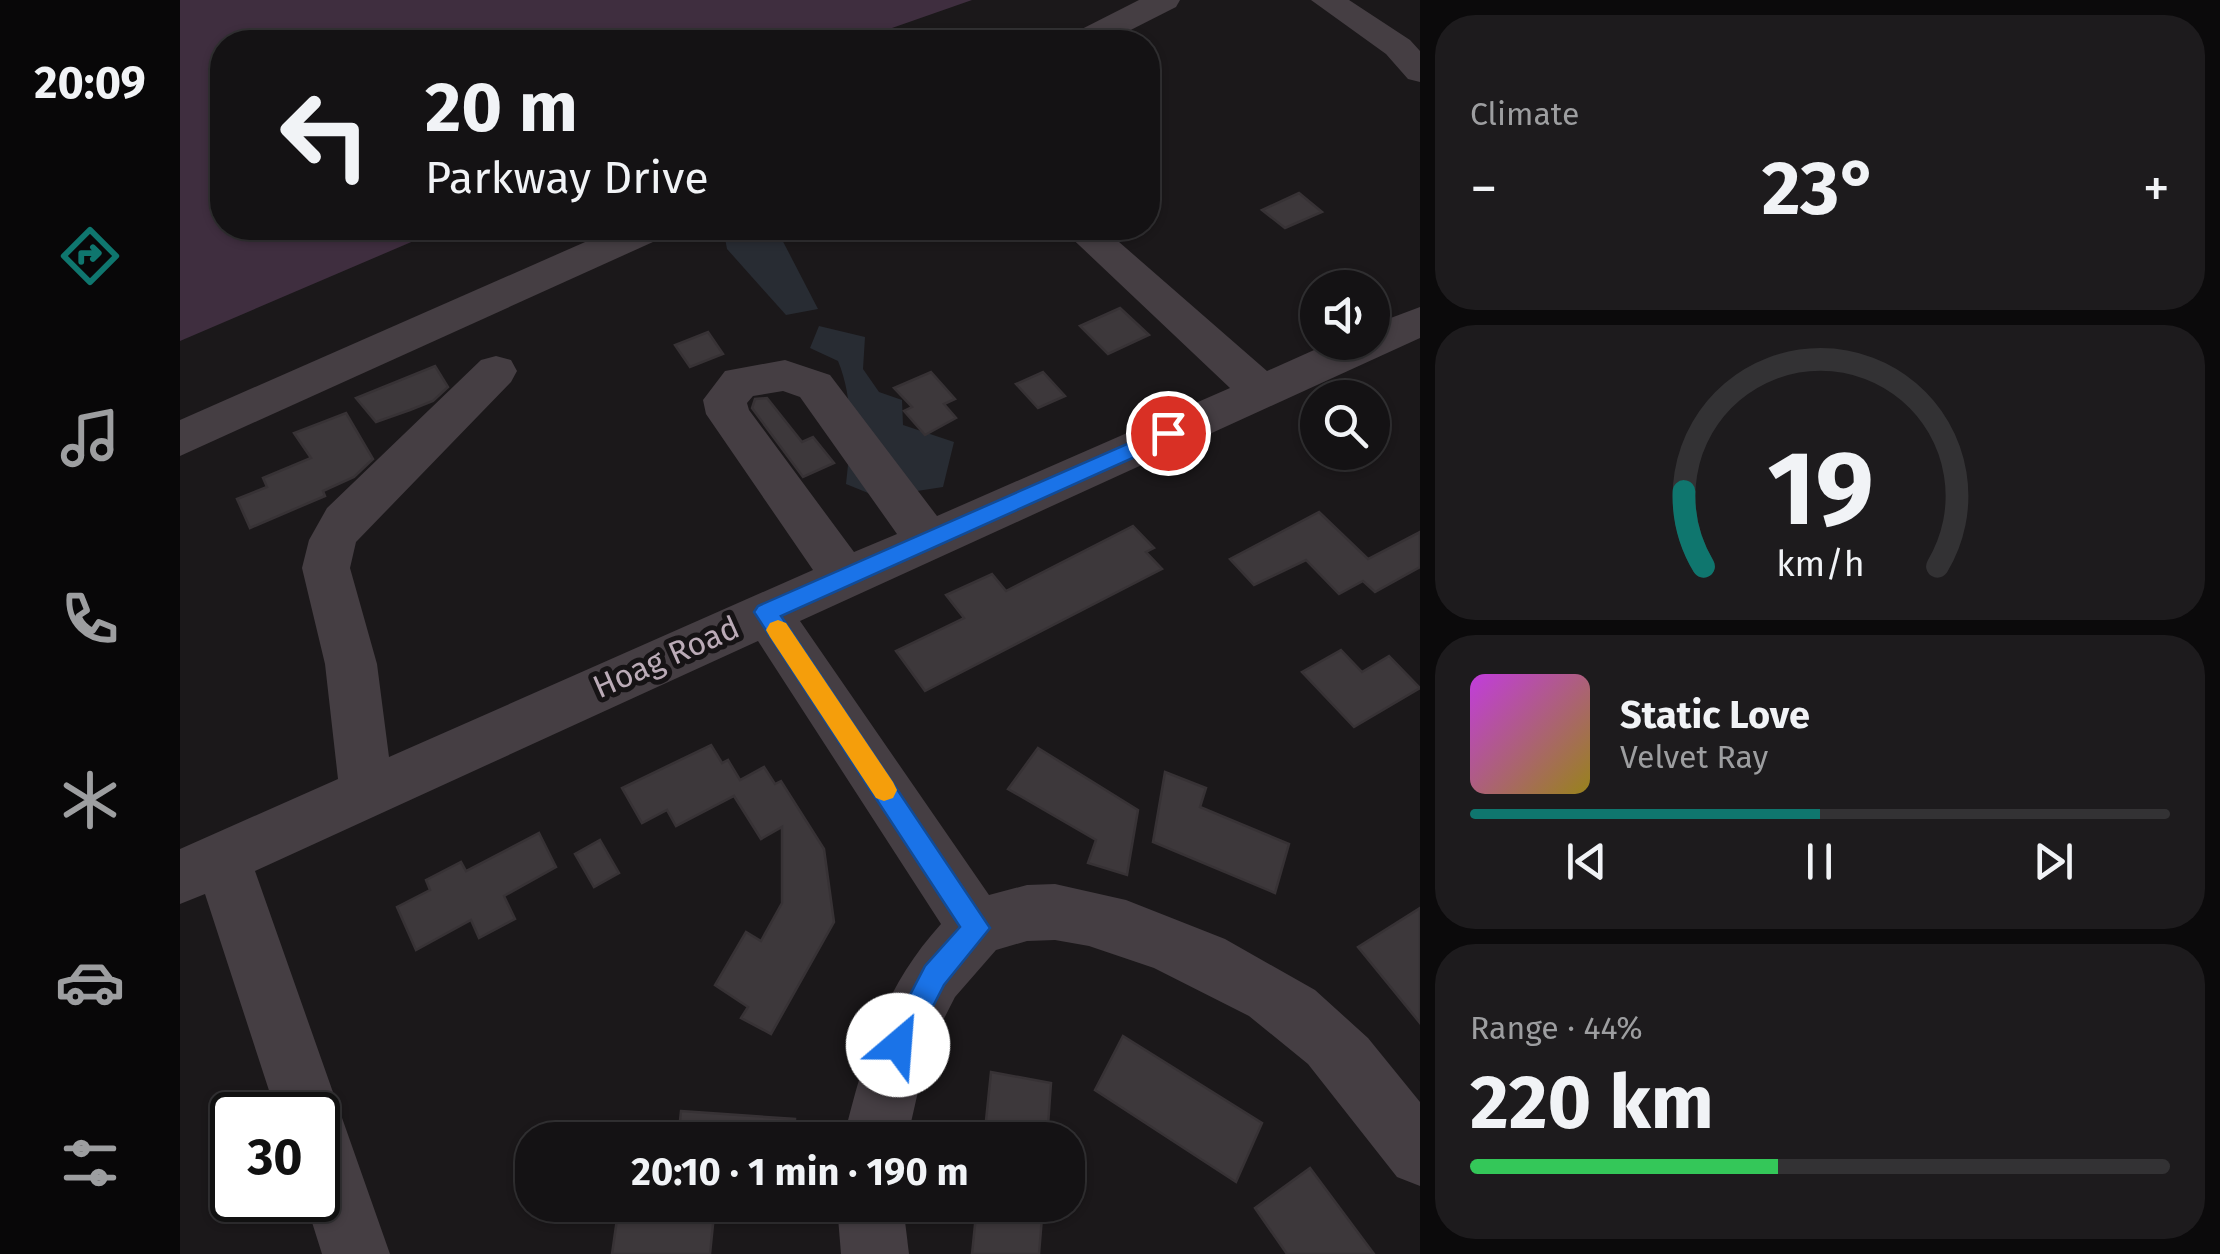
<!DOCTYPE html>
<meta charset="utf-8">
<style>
body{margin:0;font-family:"Fira Sans",sans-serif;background:#1d1b1d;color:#f1f3f6;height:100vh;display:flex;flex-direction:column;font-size:38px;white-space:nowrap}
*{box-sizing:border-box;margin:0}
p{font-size:32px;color:#9d9ea0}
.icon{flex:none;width:55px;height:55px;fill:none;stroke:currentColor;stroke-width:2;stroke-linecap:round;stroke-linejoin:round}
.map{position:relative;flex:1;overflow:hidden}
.sheet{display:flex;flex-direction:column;gap:15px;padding:15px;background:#0b0a0b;width:800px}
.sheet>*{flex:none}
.hud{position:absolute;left:30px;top:30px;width:950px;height:210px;border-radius:40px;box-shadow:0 2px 8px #0004,0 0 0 2px #333234;background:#141214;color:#f1f3f6;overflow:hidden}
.fabs{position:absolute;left:1120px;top:270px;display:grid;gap:20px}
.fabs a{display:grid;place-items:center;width:90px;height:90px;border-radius:50%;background:#141214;box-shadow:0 2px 8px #0004,0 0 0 2px #333234;font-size:50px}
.speed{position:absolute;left:30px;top:1092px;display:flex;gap:20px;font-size:50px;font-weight:700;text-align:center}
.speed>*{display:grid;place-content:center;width:130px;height:130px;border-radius:50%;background:#141214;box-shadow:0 2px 8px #0004,0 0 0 2px #333234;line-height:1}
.speed .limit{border:5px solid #111;border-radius:15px;background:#fff;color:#111}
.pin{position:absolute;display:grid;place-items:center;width:85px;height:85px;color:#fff;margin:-42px;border:5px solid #fff;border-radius:50%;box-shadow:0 2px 10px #0007}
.me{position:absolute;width:110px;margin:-55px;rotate:27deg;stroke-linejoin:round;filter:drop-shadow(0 0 8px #0008)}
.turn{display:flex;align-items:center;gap:35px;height:210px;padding:0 50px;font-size:45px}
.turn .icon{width:130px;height:130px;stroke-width:2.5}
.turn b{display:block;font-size:70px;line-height:85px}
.big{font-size:75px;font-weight:700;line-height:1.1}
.sheet .widget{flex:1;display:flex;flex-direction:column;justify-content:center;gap:15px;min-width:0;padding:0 35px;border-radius:40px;background:#1d1b1d}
.sheet .dial{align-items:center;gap:0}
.dial svg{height:260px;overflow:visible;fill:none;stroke:#333234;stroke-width:7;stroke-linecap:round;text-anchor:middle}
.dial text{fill:#f1f3f6;stroke:none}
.song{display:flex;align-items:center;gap:30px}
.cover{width:120px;height:120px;border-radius:15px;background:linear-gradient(135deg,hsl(290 70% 55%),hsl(50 70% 35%))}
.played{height:10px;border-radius:5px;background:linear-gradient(90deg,#0f766e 50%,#333234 50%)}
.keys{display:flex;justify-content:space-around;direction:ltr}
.heat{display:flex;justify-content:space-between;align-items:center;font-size:55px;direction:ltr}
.charge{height:15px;border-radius:8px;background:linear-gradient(90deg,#34c759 44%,#333234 0)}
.trip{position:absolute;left:335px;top:1122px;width:570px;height:100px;border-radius:40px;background:#141214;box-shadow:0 2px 8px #0004,0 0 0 2px #333234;font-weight:700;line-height:100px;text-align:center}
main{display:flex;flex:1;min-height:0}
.dock{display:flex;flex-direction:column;width:180px;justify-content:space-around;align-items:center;background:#080708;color:#9d9ea0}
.dock .icon{width:70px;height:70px}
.dock .current{color:#0f766e}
.dock b{font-size:45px;color:#f1f3f6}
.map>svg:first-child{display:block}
</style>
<main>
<nav class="dock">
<b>20:09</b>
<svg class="icon current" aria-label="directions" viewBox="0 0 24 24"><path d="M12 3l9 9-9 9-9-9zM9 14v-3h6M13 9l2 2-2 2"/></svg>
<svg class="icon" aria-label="music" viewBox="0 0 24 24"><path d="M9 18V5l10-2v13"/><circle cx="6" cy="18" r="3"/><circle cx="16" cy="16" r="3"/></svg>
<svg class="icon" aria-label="phone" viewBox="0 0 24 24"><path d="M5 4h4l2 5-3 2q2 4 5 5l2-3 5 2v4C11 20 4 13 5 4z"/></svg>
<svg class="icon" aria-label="climate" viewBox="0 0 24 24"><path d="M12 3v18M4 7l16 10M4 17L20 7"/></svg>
<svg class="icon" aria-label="car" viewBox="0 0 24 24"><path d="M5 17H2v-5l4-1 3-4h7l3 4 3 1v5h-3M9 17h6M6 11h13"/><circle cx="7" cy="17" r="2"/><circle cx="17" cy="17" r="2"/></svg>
<svg class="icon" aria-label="filters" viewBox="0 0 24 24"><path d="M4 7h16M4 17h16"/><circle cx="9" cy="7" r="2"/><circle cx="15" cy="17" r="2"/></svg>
</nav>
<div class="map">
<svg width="1240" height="1254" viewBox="0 0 1240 1254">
<rect width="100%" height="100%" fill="#1b181a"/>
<g fill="#282c33">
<polygon points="543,228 596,228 638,309 606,315 547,249"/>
<path d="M639,326l46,11 -2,32 16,23 23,8 1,25 51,17 -11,45 -65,10 -32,-13c5,-42 8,-84 -8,-123l-28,-13z"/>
</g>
<polygon fill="#3f2e3f" points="0,0 792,0 672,42 42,42 42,228 264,228 0,341"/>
<g fill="#3d383b" stroke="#373235" stroke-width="2.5">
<polygon points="1119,193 1142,212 1105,228 1082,210"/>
<polygon points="940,308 969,335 928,354 900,326"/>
<polygon points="528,332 543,354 510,367 495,345"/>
<polygon points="255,366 268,387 253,401 230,410 196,422 176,398"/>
<polygon points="751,372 775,399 764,404 776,418 745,435 724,411 732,407 714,388"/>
<polygon points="863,372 885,396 858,408 836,384"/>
<polygon points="587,398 622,442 633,437 654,463 623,477 572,408 575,399"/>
<polygon points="166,413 193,459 174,477 143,491 145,496 70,528 57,499 87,487 83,478 131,458 114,433"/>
<polygon points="1139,512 1188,559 1240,532 1240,567 1195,592 1183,581 1159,594 1126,560 1074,585 1050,559"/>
<polygon points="953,526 974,548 966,552 982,569 745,691 716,651 784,618 766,595 812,574 826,591"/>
<polygon points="1161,650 1182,672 1209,656 1240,688 1174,727 1122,672"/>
<polygon points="531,745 542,763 548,760 560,780 584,767 595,784 601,781 644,849 654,922 591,1034 561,1018 568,1007 535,985 566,932 581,941 602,903 602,827 581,839 554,796 496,826 487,810 462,823 442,788"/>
<polygon points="858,748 958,810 947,875 908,863 916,840 828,789"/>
<polygon points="985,772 1026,788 1020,807 1109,844 1095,893 973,842"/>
<polygon points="359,833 376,867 324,896 335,919 299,938 291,920 236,950 217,907 250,890 246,880 281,862 286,871"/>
<polygon points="420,840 439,873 414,887 395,854"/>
<polygon points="1240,908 1240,1023 1178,947"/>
<polygon points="943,1036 1082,1123 1056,1182 915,1090"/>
<polygon points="811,1072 871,1083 867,1140 804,1140"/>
<polygon points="501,1111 615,1119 614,1140 498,1140"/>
<polygon points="1130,1168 1194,1254 1107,1254 1075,1208"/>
<polygon points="439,1205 535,1205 530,1254 432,1254"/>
<polygon points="797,1205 863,1205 859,1254 792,1254"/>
</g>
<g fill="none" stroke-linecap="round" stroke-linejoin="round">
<g fill="#453e43" fill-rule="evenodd">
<polygon points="959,0 1000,0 996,7 927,42 885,42 890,35"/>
<polygon points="1131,0 1169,0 1230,40 1240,51 1240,82 1228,79 1206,54"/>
<polygon points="437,228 489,228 484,237 0,456 0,420"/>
<path d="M881,228h42l164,143 65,-29h40v-17l48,-18v31l-620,283 189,274 38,-10 28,-1 71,16 99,39 90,51 53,48 52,64v84l-23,-9 -89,-113 -59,-48 -95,-48 -65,-22 -34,-6 -28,1 -31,9 -41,47 -28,55 -20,88h-64c21,-83 39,-151 98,-216l-183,-283 -503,230 135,383h-68l-17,-54h13v-85h-41l-72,-221 -25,10v-55l158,-70 -13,-115 -23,-96 7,-28 18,-32 154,-148 15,-4 15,4 6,11 -6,11 -155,160 -6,26 27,96 12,93 424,-187 -107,-156 -3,-14 22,-29 60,-11 45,15 107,141 293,-128zM603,391l17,6 97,137 -43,18 -105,-142 -2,-7 6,-7z"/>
<polygon points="657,1205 723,1205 729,1254 661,1254"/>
</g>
</g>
<polygon fill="#1a73e8" stroke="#114b97" stroke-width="2.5" points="988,426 995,428 995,439 601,616 810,928 764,985 728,1055 718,1059 708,1055 704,1045 745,966 780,927 574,612 578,606"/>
<polygon fill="#f59e0b" points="598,620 606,623 713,782 717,790 713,798 704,801 696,798 590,637 586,630 590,623"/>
<g text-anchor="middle" stroke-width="10" stroke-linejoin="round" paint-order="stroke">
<g font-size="32" fill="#bbabb7" stroke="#161315">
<text transform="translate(486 657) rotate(-24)" y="11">Hoag Road</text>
</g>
</g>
</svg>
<div class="fabs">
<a><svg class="icon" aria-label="sound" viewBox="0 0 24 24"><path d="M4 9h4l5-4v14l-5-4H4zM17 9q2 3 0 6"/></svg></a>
<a><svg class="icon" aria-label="search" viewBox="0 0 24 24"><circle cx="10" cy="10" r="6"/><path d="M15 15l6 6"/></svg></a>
</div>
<div class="speed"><div class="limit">30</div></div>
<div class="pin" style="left:988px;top:433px;background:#d93025"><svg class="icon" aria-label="arrive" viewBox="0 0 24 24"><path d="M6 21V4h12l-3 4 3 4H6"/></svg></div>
<svg class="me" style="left:718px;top:1045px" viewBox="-20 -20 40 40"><circle r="19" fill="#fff"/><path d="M0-13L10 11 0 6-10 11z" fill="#1a73e8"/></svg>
<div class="trip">20:10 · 1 min · 190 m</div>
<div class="hud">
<div class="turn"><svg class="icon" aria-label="left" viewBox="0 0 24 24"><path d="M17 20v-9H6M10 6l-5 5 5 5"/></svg><div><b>20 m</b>Parkway Drive</div></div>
</div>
</div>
<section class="sheet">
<div class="widget"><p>Climate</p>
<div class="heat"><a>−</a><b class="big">23°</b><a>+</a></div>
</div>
<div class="widget dial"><svg viewBox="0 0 100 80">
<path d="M14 69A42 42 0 1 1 86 69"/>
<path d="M14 69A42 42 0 0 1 8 46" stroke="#0f766e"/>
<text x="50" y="56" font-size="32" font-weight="700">19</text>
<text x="50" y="72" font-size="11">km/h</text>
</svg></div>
<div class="widget">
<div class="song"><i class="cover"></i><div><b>Static Love</b><p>Velvet Ray</p></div></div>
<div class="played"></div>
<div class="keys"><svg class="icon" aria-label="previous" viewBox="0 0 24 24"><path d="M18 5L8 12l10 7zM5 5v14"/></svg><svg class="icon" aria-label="pause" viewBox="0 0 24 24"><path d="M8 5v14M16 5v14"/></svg><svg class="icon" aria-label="next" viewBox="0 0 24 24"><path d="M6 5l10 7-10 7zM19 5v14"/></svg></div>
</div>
<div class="widget"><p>Range · 44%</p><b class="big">220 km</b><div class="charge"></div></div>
</section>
</main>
